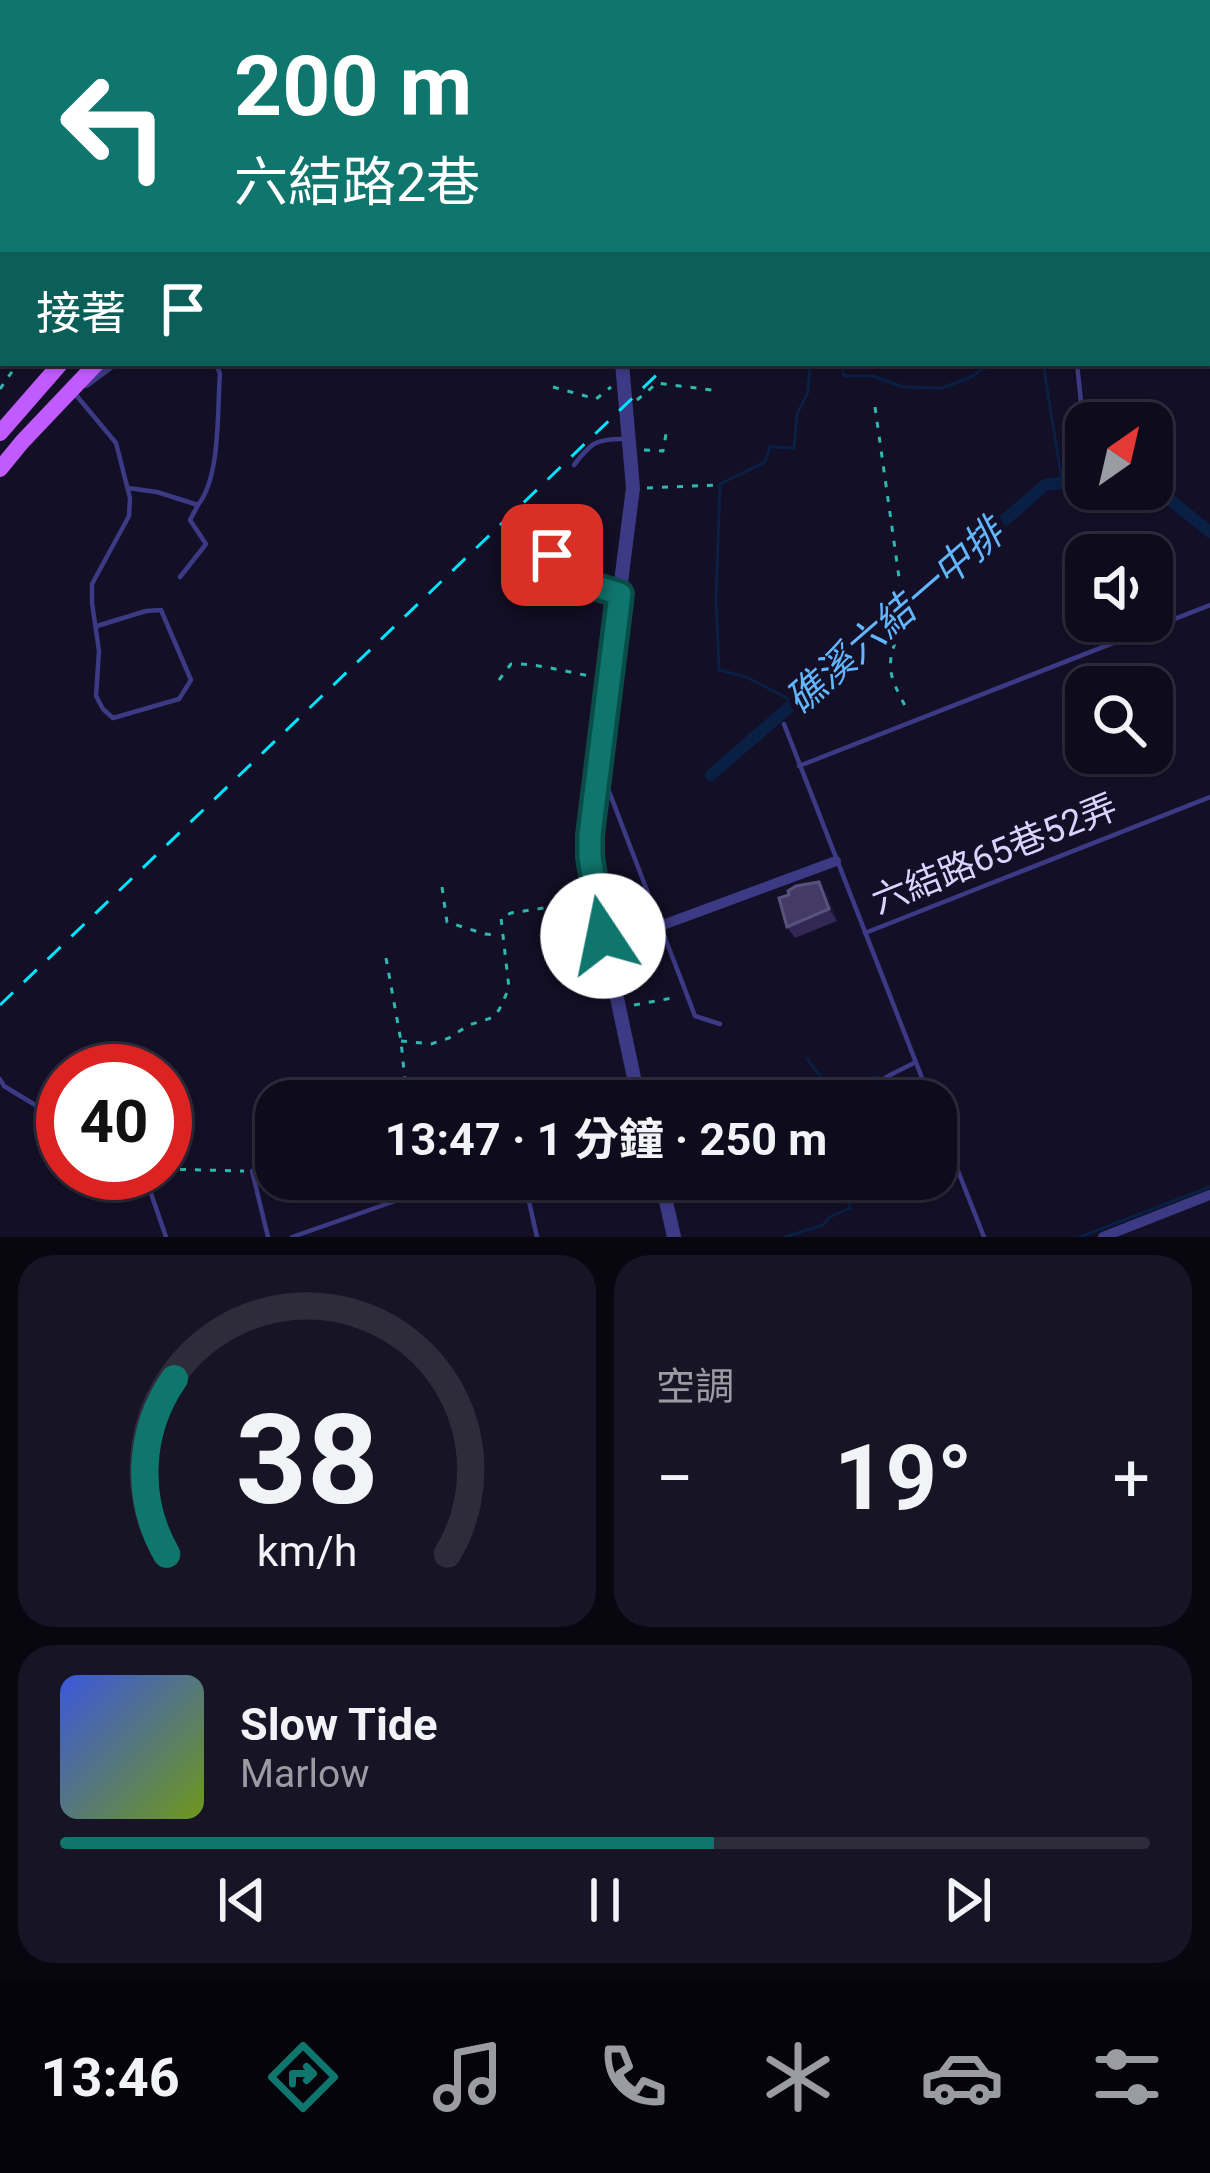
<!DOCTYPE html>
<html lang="zh-TW">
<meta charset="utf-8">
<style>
body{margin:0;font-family:Roboto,"Noto Sans TC",sans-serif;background:#171425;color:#f1f3f6;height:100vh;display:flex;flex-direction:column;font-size:45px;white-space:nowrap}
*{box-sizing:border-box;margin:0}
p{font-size:39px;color:#9b9ba3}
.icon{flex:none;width:66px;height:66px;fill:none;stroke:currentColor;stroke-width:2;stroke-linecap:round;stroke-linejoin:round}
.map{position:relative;height:1237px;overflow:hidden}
.panel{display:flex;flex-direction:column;gap:18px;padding:18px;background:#08060f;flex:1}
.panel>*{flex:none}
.hud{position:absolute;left:0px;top:0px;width:1212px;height:366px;box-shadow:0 3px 9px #0004,0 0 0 3px #2e2b3b;background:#0f766e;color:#fff;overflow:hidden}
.needle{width:78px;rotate:34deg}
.fabs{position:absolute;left:1065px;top:402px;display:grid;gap:24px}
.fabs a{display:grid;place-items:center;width:108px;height:108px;border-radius:24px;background:#0e0b1c;box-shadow:0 3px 9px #0004,0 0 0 3px #2e2b3b;font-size:60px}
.speed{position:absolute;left:36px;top:1044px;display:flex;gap:24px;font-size:60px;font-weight:700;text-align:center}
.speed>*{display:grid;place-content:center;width:156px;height:156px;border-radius:50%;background:#0e0b1c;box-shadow:0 3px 9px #0004,0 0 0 3px #2e2b3b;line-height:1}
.speed .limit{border:18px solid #d22;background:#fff;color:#111}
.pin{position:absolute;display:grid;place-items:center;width:102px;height:102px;color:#fff;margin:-51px;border-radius:24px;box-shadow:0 6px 18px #0006}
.me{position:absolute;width:132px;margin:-66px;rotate:349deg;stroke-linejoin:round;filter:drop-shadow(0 0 9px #0008)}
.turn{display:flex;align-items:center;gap:42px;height:252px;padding:0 36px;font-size:54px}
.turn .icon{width:156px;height:156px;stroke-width:2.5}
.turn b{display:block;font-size:84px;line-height:102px}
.then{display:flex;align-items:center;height:114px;padding:0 36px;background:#0003;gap:24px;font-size:45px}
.big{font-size:90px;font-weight:700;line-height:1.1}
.panel .tile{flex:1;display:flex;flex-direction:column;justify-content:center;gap:18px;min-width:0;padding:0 42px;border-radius:36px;background:#171425}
.panel .dial{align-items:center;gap:0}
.dial svg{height:312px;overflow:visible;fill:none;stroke:#2e2b3b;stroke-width:7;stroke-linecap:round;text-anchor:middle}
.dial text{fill:#f1f3f6;stroke:none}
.song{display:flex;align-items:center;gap:36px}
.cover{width:144px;height:144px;border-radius:18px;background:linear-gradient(135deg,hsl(230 70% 55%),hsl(80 70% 35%))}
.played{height:12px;border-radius:6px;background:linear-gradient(90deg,#0f766e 60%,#2e2b3b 60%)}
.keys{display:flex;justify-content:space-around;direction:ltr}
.heat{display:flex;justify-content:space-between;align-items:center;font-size:66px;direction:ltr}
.panel .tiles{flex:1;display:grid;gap:18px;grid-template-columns:1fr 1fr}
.tile:last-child{grid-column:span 2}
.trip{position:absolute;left:255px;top:1080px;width:702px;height:120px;border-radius:36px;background:#0e0b1c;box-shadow:0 3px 9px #0004,0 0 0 3px #2e2b3b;font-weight:700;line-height:120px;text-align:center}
.menu{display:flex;height:192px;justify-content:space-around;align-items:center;background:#06040b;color:#9b9ba3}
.menu .icon{width:84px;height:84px}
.menu .active{color:#0f766e}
.menu b{font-size:54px;color:#f1f3f6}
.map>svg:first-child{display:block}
</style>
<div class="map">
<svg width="1210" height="1237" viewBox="0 0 1210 1237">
<rect width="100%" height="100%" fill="#130f26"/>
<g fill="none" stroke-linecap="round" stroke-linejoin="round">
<g stroke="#0a1f44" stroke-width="3">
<polyline points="1209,129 1210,129"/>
<polyline points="841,363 844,376 872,376 903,387 942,388 971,377 991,363"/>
<polyline points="1043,363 1063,487"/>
<polyline points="795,702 746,677 719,670 716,599 720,484 765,462 770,447 794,448 797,414 808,392 810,363"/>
<path d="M807,1058c9,16 22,26 33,41l34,-22 12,3 -3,6 5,12 -3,3"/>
<polyline points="785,1237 823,1225 830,1217 850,1208 841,1181 845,1179"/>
<polyline points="1080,1237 1210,1187"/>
</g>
<g stroke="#0a1f44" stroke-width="12">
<polyline points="1152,485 1210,532"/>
<polyline points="711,775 1045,485 1086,479"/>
</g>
<g stroke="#2fb8b0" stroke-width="3" stroke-dasharray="6 9" stroke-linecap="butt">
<polyline points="34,0 35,3"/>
<polyline points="717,0 717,3"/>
<polyline points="553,387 596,399 611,387"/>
<polyline points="0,389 18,363"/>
<polyline points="637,400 657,383 719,391"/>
<path d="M875,407l30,213c-21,44 -19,51 4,93"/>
<polyline points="644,450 663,451 666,434"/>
<polyline points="647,488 718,485"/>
<path d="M499,680l12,-16c28,-1 57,9 86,13"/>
<polyline points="442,887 447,922 485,934 499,935"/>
<polyline points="386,958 401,1041 407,1101"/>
<polyline points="634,1005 678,997"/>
<polyline points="401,1041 431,1044 449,1038 469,1025 491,1018 499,1010 509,988 501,918 511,913 582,902"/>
<polyline points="165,1169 244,1171"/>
</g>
<g stroke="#3d3a85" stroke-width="4.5">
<polyline points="447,0 450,3"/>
<polyline points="1077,363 1086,451"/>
<polyline points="76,395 116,443 130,498 129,516 92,584 92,603 99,651 96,696 103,709 113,718 179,699 191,680 161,610 146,611 97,626"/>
<path d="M574,465c17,-22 21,-26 49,-26"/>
<polyline points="128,488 157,492 198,505 190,520 206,544 180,577"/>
<path d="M198,505c23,-29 19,-95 22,-131l-4,-11"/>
<path d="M556,517c-6,60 4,60 59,75"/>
<polyline points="784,724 931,1101"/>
<polyline points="799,766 1210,605"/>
<polyline points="602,773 695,1016 720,1024"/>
<polyline points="865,933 1210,797"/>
<polyline points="0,1079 4,1086 63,1122"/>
<polyline points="851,1101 888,1076 916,1062"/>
<polyline points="936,1115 984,1237"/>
<polyline points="252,1171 268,1237"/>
<polyline points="144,1173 166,1237"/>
<polyline points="524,1179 537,1237"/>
<polyline points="745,1179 762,1184 774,1179"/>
<polyline points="292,1237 458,1179"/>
</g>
<g stroke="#3d3a85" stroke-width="10">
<polyline points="821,3 830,0"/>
<polyline points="86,383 113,363"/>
<polyline points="660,926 836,861"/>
<polyline points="1103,1237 1210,1195"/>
</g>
<g stroke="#3d3a85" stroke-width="14">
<polyline points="562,0 563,3"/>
<polyline points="1180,0 1182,3"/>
<polyline points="1209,39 1210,41"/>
<polyline points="622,363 633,488 598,762 589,857 596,900 639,1101"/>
<polyline points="661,1179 674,1237"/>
</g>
<g stroke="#c25bff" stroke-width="16">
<polyline points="492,3 496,0"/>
<polyline points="0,433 61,363"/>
<polyline points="0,469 22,442 97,363"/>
</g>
<g stroke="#00e5ff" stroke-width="3" stroke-dasharray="18 15" stroke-linecap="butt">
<polyline points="1044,3 1047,0"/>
<polyline points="0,1005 669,363"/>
</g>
</g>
<polygon fill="#312854" points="827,894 837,921 795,938 787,927 789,895"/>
<g fill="#1d163a">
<polygon points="127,0 147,0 145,3 125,2"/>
<polygon points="819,882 827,894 837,921 829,909"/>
</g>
<g fill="#433a66" stroke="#5a527e" stroke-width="3">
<polygon points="97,0 127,0 125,3 96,3"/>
<polygon points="328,0 370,0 376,3 326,3"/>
<polygon points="512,0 541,0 541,3 515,3"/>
<polygon points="597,0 637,0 638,3 598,3"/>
<polygon points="819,882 829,909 787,927 779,898 789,895 788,891 796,886"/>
</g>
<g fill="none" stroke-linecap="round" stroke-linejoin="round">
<g stroke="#0a4d48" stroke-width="30">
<polyline id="route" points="552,555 572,579 620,594 590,835 590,857 603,936"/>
</g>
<use href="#route" stroke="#0f766e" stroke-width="21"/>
</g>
<g text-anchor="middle" stroke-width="12" stroke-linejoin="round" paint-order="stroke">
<g font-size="36" fill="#d9d4ff" stroke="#130f26">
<text transform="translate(994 853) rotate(-22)" y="13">六結路65巷52弄</text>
</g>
<g font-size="39" font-style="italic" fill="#62b6ff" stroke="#130f26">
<text transform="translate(894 616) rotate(-41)" y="14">礁溪六結一中排</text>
</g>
</g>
</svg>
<div class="fabs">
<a><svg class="needle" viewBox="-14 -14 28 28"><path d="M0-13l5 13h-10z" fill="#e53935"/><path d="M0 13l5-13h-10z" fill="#9b9ba3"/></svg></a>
<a><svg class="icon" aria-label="sound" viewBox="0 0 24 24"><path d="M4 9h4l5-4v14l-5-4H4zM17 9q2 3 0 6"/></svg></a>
<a><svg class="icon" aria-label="search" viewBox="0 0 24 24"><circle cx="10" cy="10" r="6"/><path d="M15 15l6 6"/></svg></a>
</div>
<div class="speed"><div class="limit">40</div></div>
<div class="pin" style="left:552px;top:555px;background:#d93025"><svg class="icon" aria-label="arrive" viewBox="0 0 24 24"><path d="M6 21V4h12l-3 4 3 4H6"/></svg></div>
<svg class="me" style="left:603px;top:936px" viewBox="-20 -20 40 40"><circle r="19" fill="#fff"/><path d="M0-13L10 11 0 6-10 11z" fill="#0f766e"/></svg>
<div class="trip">13:47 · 1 分鐘 · 250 m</div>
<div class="hud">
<div class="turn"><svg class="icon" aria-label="left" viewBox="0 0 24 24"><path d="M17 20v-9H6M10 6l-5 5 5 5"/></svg><div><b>200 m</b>六結路2巷</div></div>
<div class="then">接著<svg class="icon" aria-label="arrive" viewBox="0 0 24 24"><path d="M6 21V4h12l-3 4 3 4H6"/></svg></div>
</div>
</div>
<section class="panel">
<div class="tiles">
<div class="tile dial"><svg viewBox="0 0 100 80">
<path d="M14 69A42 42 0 1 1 86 69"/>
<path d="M14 69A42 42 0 0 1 16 24" stroke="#0f766e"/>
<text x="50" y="56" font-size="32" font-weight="700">38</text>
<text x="50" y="72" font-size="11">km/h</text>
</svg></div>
<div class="tile"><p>空調</p>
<div class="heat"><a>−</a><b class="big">19°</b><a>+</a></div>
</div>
<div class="tile">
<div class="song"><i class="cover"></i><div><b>Slow Tide</b><p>Marlow</p></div></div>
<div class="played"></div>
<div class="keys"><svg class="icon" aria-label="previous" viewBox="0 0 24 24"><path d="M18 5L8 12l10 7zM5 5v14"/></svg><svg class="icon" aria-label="pause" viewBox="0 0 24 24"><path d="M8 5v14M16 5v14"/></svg><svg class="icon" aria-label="next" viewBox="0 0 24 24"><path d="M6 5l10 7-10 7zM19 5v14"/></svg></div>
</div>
</div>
</section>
<nav class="menu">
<b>13:46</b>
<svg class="icon active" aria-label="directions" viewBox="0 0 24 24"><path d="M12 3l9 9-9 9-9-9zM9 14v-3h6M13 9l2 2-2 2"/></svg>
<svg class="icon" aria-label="music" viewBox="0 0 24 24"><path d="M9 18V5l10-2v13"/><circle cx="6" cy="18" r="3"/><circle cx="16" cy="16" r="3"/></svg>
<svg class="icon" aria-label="phone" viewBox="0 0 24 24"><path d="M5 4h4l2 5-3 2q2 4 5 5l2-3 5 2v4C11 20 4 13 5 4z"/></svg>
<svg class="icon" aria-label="climate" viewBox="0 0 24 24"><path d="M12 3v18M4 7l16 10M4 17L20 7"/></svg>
<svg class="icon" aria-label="car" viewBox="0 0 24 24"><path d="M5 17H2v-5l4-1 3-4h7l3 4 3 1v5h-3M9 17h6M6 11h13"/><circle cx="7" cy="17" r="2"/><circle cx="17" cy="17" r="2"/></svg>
<svg class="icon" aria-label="filters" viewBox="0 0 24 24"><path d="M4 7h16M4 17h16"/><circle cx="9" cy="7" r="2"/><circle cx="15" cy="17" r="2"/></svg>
</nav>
